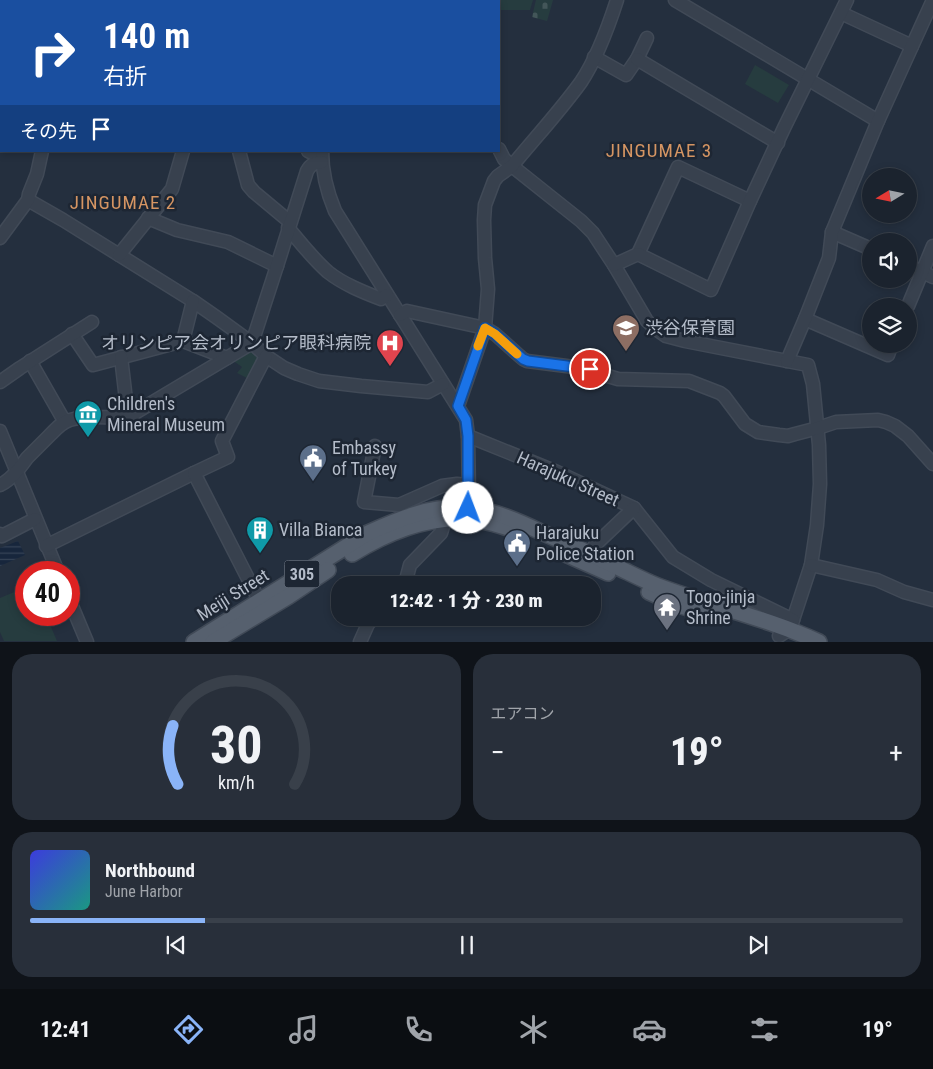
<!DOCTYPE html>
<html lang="ja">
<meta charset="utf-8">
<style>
body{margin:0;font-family:"Roboto Condensed","Noto Sans JP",sans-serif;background:#282f3a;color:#f1f3f6;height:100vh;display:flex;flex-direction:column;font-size:19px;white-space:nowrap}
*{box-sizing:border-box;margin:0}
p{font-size:16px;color:#a0a4aa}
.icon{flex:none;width:28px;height:28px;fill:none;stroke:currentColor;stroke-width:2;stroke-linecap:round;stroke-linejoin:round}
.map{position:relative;height:642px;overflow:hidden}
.details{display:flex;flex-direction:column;gap:12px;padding:12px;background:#0f1319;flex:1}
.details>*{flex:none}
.banner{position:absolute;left:0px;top:0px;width:500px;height:152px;box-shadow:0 2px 8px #0003,0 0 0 1px #39404a;background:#1a4fa0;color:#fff;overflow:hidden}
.needle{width:32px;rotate:260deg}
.fabs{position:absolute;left:862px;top:168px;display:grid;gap:10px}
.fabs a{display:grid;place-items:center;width:55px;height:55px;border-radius:50%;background:#1b232e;box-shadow:0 2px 8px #0003,0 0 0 1px #39404a;font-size:25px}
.speed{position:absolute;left:15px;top:561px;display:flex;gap:10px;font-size:25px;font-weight:700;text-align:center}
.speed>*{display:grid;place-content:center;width:65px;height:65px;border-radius:50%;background:#1b232e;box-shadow:0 2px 8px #0003,0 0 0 1px #39404a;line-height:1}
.speed .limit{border:8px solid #d22;background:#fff;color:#111}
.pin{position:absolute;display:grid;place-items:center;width:42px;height:42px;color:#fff;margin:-21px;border:2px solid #fff;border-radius:50%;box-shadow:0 1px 5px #0007}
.me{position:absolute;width:55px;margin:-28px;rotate:2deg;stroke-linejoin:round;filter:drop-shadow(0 0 4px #0008)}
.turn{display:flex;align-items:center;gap:18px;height:105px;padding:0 20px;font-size:22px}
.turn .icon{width:65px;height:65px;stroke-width:2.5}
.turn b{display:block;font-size:35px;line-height:42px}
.then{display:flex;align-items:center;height:48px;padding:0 20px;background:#0003;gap:10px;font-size:19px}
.big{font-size:38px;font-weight:800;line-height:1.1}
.details .widget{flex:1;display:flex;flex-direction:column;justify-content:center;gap:8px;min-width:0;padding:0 18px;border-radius:20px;background:#282f3a}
.details .dial{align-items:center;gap:0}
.dial svg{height:130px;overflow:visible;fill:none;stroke:#39404a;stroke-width:7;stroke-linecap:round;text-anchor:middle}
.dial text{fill:#f1f3f6;stroke:none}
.song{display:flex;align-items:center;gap:15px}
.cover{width:60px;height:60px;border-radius:8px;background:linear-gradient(135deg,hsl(240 70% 55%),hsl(170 70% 35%))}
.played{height:5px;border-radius:2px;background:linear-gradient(90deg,#8ab4f8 20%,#39404a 20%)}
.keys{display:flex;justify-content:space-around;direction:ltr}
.heat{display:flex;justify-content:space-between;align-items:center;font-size:28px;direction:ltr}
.details .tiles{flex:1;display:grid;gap:12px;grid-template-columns:1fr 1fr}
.widget:last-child{grid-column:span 2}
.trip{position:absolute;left:331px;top:576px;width:270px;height:50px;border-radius:20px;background:#1b232e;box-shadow:0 2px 8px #0003,0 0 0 1px #39404a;font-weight:800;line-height:50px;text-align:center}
.menu{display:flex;height:80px;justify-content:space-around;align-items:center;background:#0b0e12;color:#a0a4aa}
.menu .icon{width:35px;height:35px}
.menu .selected{color:#8ab4f8}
.menu b{font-size:22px;color:#f1f3f6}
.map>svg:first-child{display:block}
</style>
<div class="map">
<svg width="933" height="642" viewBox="0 0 933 642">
<defs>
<pattern id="cemetery-stones" width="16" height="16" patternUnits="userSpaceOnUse" patternTransform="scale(1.25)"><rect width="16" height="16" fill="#263c3f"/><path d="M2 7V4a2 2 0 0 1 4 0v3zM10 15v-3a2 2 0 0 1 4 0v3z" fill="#435659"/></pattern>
<pattern id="water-rules" width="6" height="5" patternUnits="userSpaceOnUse" patternTransform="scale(1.25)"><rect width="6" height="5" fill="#17263c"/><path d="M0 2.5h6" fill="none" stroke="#364457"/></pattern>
</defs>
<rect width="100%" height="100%" fill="#242f3e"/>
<polygon fill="url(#cemetery-stones)" points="536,0 553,0 547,21 532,17"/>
<g fill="#263c3f">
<polygon points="468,0 533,0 530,10 499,10 499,1 468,1"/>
<polygon points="755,65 789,85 778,103 745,84"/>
<polygon points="251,347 262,356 249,379 237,373 242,367 232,360"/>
<polygon points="26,587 26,615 46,615 57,641 4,641 0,632 0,598"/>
</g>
<polygon fill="url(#water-rules)" points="18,541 25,555 0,566 0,548"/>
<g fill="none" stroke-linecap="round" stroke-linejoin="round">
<g stroke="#414a57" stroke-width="15">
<g id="minor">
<polyline points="16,0 16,1"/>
<polyline points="223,0 224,1"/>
<polyline points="433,0 433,1"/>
<polyline points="675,0 878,121"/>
<polyline points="328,1 328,0"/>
<polyline points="841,13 912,46"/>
<polyline points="594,57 626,75 637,59 647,38"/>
<polyline points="637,59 778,143"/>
<polyline points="499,149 504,159 512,166 581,221 593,233 614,265 647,321 656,329 666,336 685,341 808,365 813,384 819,445 820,484 817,525 811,565 793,620 790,629 779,636"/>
<polyline points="239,151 248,185 254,192 290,222"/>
<polyline points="308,151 314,154 322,153"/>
<path d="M322,151c0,21 5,41 13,60l131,209 2,16 1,59 -2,21"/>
<polyline points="28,200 63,220 193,301 216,317 252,343 266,356 284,368 298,374 319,381 361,386 428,392 443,384"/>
<polyline points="148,218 177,230 228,242 277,266"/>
<path d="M288,228c13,15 25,31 40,44 15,12 35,20 53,27l6,-4"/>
<polyline points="832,232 871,249"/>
<polyline points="0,238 28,200 29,194 37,174 42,151"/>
<polyline points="638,254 678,167 750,201"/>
<polyline points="119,255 172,189 183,151"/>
<polyline points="614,265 638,254 711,290 750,201 784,128 847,0"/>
<polyline points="909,266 933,277"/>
<polyline points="908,306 933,246"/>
<polyline points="400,315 407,311 485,328 495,334 523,359 527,361 590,369 601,374 618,379 689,381 720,393 724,396 745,424 758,432 779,435 788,436 795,434 818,428 836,422 878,420 886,422 895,426 908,436 933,464"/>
<polyline points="805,319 888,355 892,344"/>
<polyline points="72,334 93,365 183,341 193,301"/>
<polyline points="183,341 227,358"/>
<polyline points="121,357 128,417"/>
<polyline points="30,361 62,417 66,421"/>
<polyline points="787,361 805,319 829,258 832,232 878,121 933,0"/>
<polyline points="0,382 20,368 92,322"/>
<path d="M458,406l27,-78 3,-39 -3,-31 -1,-38 1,-15 9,-24 4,-5 14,-10c23,-28 48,-55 69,-84 16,-24 27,-54 36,-82"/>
<polyline points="0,431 58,572"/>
<polyline points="468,436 557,472 634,508 673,557 711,580 793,620"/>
<polyline points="375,446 364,502 399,505 442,486 457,484 469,485"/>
<path d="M0,485c12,-6 19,-16 27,-27 7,-7 15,-15 22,-22 6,-6 13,-14 21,-16 18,-6 39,-1 58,-3l124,-74 25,-77 30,-95c4,-7 7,-8 15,-9"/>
<polyline points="0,534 2,536 35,519"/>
<polyline points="46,546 194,473"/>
<polyline points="591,554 595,545 634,508"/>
<polyline points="811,565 877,580 904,592 933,600"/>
<polyline points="402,585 406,580 410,565 441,533 445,520"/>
<polyline points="69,599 87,642"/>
<polyline points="263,608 194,473 228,457 222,441 266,356"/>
<polyline points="360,642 368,624 374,618"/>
</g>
</g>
<g stroke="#414a57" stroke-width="18">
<g id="major">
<polyline points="238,1 244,0"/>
<polyline points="0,34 1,34"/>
<polyline points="563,553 608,573"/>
<path d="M352,554c34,-21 74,-38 116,-35 17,1 35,7 52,13"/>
<polyline points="649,592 678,605 714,616"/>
<path d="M194,642l174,-109c31,-14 66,-29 102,-25 25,3 48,13 71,24 24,10 48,21 72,33 15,7 30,15 45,21 53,20 109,32 161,56"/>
<polyline points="213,642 289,596 328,570"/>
</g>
</g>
<use href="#minor" stroke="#38414e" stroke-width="12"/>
<use href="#major" stroke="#56606e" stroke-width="15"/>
</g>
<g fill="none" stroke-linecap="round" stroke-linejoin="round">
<g stroke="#114b97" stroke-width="12">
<polyline id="route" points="468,508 468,436 466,420 458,406 485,328 495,334 523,359 528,361 590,369"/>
</g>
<use href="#route" stroke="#1a73e8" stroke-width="9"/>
<polyline stroke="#f59e0b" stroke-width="9" points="478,346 485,328 495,334 517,354"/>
</g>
<defs>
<g id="school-pin" transform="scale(1.4375)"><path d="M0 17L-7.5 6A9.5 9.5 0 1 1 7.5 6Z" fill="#8d6e63" stroke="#1d2633"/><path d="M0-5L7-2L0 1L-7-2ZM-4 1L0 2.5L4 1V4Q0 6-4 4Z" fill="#fff"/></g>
<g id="hospital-pin" transform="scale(1.4375)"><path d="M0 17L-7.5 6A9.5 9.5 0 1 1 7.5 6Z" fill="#e0444e" stroke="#1d2633"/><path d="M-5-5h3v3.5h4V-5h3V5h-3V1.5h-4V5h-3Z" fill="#fff"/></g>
<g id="museum-pin" transform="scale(1.4375)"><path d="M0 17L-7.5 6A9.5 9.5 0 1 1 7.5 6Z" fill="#0f9aa8" stroke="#1d2633"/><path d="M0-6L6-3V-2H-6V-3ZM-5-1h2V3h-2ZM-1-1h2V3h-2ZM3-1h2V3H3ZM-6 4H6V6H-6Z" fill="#fff"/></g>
<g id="civic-pin" transform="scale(1.4375)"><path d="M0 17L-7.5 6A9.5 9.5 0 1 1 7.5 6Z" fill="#5c6f8a" stroke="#1d2633"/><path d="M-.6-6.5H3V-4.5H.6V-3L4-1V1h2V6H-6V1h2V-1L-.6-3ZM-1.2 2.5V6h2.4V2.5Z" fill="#fff"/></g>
<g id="building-pin" transform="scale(1.4375)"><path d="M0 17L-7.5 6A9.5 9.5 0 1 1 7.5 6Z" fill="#0f9aa8" stroke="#1d2633"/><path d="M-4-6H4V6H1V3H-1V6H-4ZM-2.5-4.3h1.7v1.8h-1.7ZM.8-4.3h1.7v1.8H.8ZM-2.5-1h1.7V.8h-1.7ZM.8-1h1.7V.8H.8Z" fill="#fff"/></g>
<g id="temple-pin" transform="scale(1.4375)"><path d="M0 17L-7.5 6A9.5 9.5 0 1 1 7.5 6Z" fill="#6b7280" stroke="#1d2633"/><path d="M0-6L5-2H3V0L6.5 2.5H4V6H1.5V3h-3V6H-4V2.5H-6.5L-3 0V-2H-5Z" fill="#fff"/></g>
</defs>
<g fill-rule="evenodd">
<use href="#school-pin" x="626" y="328"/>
<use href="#hospital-pin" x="390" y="343"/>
<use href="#museum-pin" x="88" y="414"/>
<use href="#civic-pin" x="313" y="458"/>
<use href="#building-pin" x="260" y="530"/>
<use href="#civic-pin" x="517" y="543"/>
<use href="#temple-pin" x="667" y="607"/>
</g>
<g text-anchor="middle" stroke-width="5" stroke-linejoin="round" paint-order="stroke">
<rect fill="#1d2633" stroke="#878f9c" stroke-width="1" x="284.5" y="560.5" width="35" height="27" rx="4"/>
<g font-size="16" font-weight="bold" fill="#b4bcc9">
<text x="302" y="580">305</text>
</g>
<g font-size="18" fill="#b4bcc9" stroke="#1d2633" text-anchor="start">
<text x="645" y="334">渋谷保育園</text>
<text x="371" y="349" text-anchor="end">オリンピア会オリンピア眼科病院</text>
<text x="107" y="410">Children's<tspan x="107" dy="21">Mineral Museum</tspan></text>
<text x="332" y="454">Embassy<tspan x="332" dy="21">of Turkey</tspan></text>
<text x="279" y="536">Villa Bianca</text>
<text x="536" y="539">Harajuku<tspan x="536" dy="21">Police Station</tspan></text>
<text x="686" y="603">Togo-jinja<tspan x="686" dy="21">Shrine</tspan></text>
</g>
<g font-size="18" fill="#b4bcc9" stroke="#1d2633">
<text transform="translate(568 479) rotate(24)" y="6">Harajuku Street</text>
<text transform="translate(233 595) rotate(-32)" y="6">Meiji Street</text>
</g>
<g font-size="19" letter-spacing="1" fill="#d59563" stroke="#1d2633">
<text x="659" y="157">JINGUMAE 3</text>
<text x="123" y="209">JINGUMAE 2</text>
</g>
</g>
</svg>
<div class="fabs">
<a><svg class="needle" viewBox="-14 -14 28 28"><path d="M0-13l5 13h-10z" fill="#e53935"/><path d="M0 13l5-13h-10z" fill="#a0a4aa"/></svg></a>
<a><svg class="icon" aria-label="sound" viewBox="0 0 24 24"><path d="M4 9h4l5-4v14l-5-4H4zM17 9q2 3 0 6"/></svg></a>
<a><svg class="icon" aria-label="layers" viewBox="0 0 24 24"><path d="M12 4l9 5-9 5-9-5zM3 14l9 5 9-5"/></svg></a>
</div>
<div class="speed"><div class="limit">40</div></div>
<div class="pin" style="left:590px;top:369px;background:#d93025"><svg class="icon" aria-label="arrive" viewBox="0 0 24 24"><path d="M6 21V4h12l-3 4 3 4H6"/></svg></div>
<svg class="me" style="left:468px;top:508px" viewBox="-20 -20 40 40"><circle r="19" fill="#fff"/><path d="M0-13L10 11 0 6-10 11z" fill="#1a73e8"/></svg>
<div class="trip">12:42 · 1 分 · 230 m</div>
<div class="banner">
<div class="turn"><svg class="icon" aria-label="right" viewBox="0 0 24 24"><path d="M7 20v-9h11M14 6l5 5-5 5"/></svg><div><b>140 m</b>右折</div></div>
<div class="then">その先<svg class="icon" aria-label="arrive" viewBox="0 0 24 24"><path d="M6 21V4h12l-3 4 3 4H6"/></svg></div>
</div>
</div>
<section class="details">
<div class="tiles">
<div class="widget dial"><svg viewBox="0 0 100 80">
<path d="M14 69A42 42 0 1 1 86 69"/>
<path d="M14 69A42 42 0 0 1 11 33" stroke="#8ab4f8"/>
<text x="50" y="56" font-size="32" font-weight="700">30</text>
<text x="50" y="72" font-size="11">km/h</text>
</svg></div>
<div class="widget"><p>エアコン</p>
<div class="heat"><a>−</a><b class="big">19°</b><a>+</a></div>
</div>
<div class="widget">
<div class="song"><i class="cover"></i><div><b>Northbound</b><p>June Harbor</p></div></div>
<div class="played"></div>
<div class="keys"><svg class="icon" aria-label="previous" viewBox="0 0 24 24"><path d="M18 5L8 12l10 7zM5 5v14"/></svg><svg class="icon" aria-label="pause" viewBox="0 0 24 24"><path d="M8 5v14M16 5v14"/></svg><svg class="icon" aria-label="next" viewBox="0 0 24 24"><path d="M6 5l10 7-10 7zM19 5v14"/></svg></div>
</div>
</div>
</section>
<nav class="menu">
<b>12:41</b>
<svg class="icon selected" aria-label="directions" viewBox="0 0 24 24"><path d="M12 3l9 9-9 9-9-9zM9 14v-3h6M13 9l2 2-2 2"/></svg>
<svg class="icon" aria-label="music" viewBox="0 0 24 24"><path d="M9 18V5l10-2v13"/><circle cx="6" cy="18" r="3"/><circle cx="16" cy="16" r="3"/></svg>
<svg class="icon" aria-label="phone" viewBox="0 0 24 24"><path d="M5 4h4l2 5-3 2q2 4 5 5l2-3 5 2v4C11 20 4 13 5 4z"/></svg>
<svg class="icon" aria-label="climate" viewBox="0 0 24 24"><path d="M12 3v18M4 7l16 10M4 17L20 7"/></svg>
<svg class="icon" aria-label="car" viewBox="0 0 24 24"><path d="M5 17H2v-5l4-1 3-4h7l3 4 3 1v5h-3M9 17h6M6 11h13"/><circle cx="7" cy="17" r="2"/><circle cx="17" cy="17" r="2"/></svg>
<svg class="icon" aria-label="filters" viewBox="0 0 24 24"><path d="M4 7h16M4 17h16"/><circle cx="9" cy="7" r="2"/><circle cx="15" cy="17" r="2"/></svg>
<b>19°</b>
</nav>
